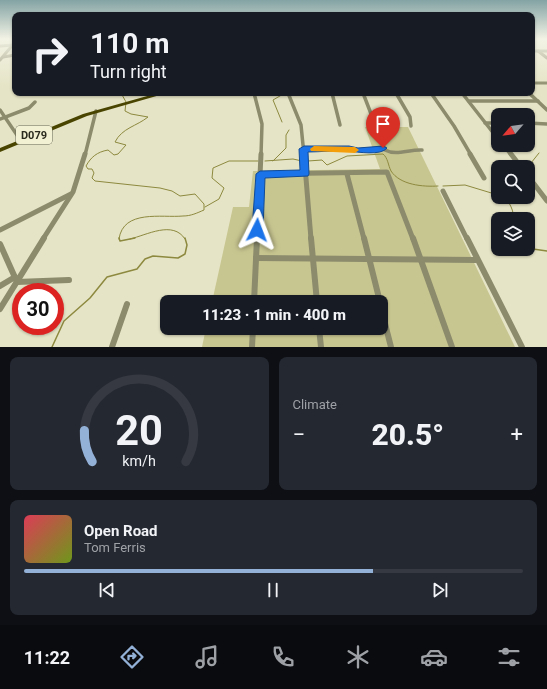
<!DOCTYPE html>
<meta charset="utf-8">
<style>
body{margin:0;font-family:Roboto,sans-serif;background:#242831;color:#f1f3f6;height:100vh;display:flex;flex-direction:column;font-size:15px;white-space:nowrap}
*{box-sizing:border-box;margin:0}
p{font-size:13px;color:#9ea1a6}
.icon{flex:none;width:22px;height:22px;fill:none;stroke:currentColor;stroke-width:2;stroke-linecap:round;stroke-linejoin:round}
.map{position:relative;height:347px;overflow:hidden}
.panel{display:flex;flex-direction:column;gap:10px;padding:10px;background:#0d0f14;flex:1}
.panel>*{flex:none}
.banner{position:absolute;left:12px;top:12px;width:523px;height:84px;border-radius:8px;box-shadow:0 1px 3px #0004;background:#171b24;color:#f1f3f6;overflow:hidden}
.needle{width:26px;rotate:242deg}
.controls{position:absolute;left:491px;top:108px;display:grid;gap:8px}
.controls a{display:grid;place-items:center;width:44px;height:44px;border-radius:8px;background:#171b24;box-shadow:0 1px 3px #0004;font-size:20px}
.speed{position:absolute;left:12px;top:283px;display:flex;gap:8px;font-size:20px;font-weight:700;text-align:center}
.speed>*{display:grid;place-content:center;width:52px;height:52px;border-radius:50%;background:#171b24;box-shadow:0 1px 3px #0004;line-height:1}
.speed .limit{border:6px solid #d22;background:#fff;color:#111}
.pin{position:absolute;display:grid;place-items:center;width:34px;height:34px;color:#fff;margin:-41px -17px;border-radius:50% 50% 50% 0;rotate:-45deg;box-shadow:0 0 4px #0007}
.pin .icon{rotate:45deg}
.me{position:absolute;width:44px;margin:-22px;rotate:3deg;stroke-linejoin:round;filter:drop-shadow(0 0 3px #0008)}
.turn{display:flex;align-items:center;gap:14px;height:84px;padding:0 12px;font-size:18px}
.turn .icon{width:52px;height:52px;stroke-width:2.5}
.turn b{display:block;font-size:28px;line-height:34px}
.big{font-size:30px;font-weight:800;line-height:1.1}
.panel .tile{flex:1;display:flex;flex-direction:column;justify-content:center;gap:6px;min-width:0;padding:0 14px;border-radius:8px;background:#242831}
.panel .dial{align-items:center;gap:0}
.dial svg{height:104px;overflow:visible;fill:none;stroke:#363941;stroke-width:7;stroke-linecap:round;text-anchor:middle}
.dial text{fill:#f1f3f6;stroke:none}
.song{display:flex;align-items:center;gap:12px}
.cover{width:48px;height:48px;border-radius:6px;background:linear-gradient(135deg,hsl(350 70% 55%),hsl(80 70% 35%))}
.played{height:4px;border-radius:2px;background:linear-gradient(90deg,#93b1d7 70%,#363941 70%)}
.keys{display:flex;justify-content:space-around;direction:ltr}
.heat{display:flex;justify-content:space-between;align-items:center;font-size:22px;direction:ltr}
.panel .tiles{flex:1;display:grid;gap:10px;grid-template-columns:1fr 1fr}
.tile:last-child{grid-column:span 2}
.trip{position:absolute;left:160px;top:295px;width:228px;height:40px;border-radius:8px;background:#171b24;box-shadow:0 1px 3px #0004;font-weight:800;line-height:40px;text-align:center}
.tab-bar{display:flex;height:64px;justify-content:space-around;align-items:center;background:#090b0e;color:#9ea1a6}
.tab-bar .icon{width:28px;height:28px}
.tab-bar .current{color:#93b1d7}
.tab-bar b{font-size:18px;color:#f1f3f6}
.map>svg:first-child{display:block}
</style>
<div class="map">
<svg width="547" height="347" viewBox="0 0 547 347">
<rect width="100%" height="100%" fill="#e5e4c6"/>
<polygon fill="#c8c690" points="365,127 408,127 515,347 202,347 206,328 381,328 381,302 212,302 233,207 249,207 253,171 380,169"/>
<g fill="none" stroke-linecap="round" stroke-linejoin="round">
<g stroke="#8d893f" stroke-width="1">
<polyline points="282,122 273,100 285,93"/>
<polyline points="265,161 293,159 302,161"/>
<polyline points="273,161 286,148 286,135 289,130"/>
<path d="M308,161l14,-1 5,5 20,-9 36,-2c5,4 5,11 8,17 9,14 32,16 47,15"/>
<polyline points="530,175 531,163 539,153"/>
<polyline points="443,186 465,185 498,195"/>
<path d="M504,197c5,4 11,15 9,22"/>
<polyline points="506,197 510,197"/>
<polyline points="205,207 219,199 224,188 212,178 213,168 229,161 258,161"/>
<path d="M119,239c4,-30 43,-21 64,-23 8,0 14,-3 21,-6v-6l-9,-10 -15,2 -8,-5 -12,-3 -65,-7 -3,-3 2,-5 -2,-4h-4l-2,-3c5,-9 11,-14 22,-16l6,5 4,-1 8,-9 -11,-3c7,-14 22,-16 33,-25l-17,-3 -6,-3 1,-9 -5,-9"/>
<path d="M130,239c17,-4 43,-19 55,0"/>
</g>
<g stroke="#8d893f" stroke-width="1.5">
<polyline points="119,238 120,241 135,238"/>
<polyline points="528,244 533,249 547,251"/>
<polyline points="52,347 64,321 90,298 107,277 137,269 145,259 153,256 178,258 185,254 187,245 185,238"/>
</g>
<g stroke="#8c8c6d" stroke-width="3">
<polyline points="0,46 13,45"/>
<polyline points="532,51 547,51"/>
<polyline points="538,51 547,58"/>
<polyline points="3,57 15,55"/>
<polyline points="0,60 15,42"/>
<polyline points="532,83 547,83"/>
</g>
<g stroke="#8c8c6d" stroke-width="3.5">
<polyline points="254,93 262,124 261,155"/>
<polyline points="288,93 301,125 304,155"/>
<polyline points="332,93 340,125"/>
<path d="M363,93l22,57c11,6 25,-1 37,0"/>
<polyline points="396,93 410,117 411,126"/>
<polyline points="431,93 454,126 471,155"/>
<polyline points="462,93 498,139"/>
<polyline points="529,93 547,110"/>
<polyline points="469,101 538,101"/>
<polyline points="0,110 21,141"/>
<polyline points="0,119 29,108 35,102"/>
<polyline points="485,123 498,123"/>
<polyline points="528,123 547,124"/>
<polyline points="503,145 511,155"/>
<polyline points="304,149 353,150 383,148"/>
<polyline points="85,155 96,111"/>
</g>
<g stroke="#8c8c6d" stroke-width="5">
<polyline points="304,154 311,239"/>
<polyline points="470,154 484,178"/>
<polyline points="511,154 521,167"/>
<polyline points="260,174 387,172 413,239"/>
<polyline points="347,174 364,239"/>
<polyline points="528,176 547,201"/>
<polyline points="443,191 467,239"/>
<polyline points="0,230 71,194"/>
<polyline points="43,239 73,192 85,154"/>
<polyline points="257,239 261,154"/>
</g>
<g stroke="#8c8c6d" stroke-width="6">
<polyline points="311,238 317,302"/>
<polyline points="364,238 380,302"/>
<polyline points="413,238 452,347"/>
<polyline points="467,238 522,347"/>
<polyline points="0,244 17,282"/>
<polyline points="256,258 477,260"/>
<polyline points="17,282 69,280"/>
<polyline points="0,286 15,277"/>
<polyline points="254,302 257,238"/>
<polyline points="381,308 391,347"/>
<polyline points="0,309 44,238"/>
<polyline points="319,328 321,347"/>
<polyline points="112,347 127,304"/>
<polyline points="252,347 253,328"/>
</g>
<polygon fill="#494500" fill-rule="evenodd" points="158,93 167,93 87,116 0,152 0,148 83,114"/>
</g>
<linearGradient id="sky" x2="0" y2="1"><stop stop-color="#83a3a4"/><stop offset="0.45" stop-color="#f3f3e5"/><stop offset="1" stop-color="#f3f3e5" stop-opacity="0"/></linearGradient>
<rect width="547" height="87" fill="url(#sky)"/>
<path fill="#1a73e8" stroke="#114b97" d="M304,146h45l9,2 25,-2 4,2c-6,8 -29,4 -39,3 -13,-1 -27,1 -40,1l1,22 -1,2 -43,2 -2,52 -2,3 -4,2 -3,-2 -2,-3 4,-56 4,-3 40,-1 -1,-21z"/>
<polygon fill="#f59e0b" points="314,146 355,147 359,150 355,153 311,151 310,149"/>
<g text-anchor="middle" stroke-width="4" stroke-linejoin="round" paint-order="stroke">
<rect fill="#f2f1d3" stroke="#666654" stroke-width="1" x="16" y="126" width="36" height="18" rx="3"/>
<g font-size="11" font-weight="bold" fill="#2a2a1e">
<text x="34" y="139">D079</text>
</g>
</g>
</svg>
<div class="controls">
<a><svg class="needle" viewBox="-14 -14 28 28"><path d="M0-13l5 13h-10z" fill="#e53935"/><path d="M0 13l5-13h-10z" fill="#9ea1a6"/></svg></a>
<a><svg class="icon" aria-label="search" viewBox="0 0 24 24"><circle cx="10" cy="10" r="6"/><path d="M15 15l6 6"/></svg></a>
<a><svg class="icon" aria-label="layers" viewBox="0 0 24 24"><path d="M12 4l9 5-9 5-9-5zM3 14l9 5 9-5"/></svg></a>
</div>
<div class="speed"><div class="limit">30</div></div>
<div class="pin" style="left:383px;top:148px;background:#d93025"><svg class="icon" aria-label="arrive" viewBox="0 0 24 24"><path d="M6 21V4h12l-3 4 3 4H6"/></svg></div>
<svg class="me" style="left:257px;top:230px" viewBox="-20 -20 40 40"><path d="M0-17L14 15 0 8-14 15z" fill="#1a73e8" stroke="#fff" stroke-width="4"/></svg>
<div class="trip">11:23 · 1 min · 400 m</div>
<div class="banner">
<div class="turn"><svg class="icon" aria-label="right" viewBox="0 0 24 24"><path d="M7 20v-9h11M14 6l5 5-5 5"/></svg><div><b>110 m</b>Turn right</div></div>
</div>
</div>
<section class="panel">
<div class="tiles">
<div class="tile dial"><svg viewBox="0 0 100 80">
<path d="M14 69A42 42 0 1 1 86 69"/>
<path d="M14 69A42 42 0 0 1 8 45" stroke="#93b1d7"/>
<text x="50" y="56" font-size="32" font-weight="700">20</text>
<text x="50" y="72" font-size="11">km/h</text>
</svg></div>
<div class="tile"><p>Climate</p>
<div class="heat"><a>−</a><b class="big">20.5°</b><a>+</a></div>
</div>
<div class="tile">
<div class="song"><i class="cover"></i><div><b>Open Road</b><p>Tom Ferris</p></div></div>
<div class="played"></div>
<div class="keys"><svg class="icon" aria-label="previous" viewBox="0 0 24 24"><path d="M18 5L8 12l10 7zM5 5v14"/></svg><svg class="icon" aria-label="pause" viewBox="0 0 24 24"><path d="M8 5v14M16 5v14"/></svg><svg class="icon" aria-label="next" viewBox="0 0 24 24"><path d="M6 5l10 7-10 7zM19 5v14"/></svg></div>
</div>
</div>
</section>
<nav class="tab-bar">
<b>11:22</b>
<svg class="icon current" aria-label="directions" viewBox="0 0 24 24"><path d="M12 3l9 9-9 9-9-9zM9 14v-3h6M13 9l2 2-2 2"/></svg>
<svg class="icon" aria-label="music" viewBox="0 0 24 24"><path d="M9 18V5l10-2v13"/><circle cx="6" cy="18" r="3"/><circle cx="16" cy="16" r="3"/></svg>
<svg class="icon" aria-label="phone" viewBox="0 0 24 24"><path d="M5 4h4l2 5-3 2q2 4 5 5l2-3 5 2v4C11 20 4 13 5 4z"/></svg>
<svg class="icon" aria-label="climate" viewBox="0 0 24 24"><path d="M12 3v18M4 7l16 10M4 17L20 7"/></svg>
<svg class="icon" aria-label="car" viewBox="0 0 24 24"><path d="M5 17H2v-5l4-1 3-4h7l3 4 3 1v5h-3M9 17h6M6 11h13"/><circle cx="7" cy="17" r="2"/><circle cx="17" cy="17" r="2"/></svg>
<svg class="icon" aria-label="filters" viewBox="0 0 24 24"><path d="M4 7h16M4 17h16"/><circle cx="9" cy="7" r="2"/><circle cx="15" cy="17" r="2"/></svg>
</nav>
